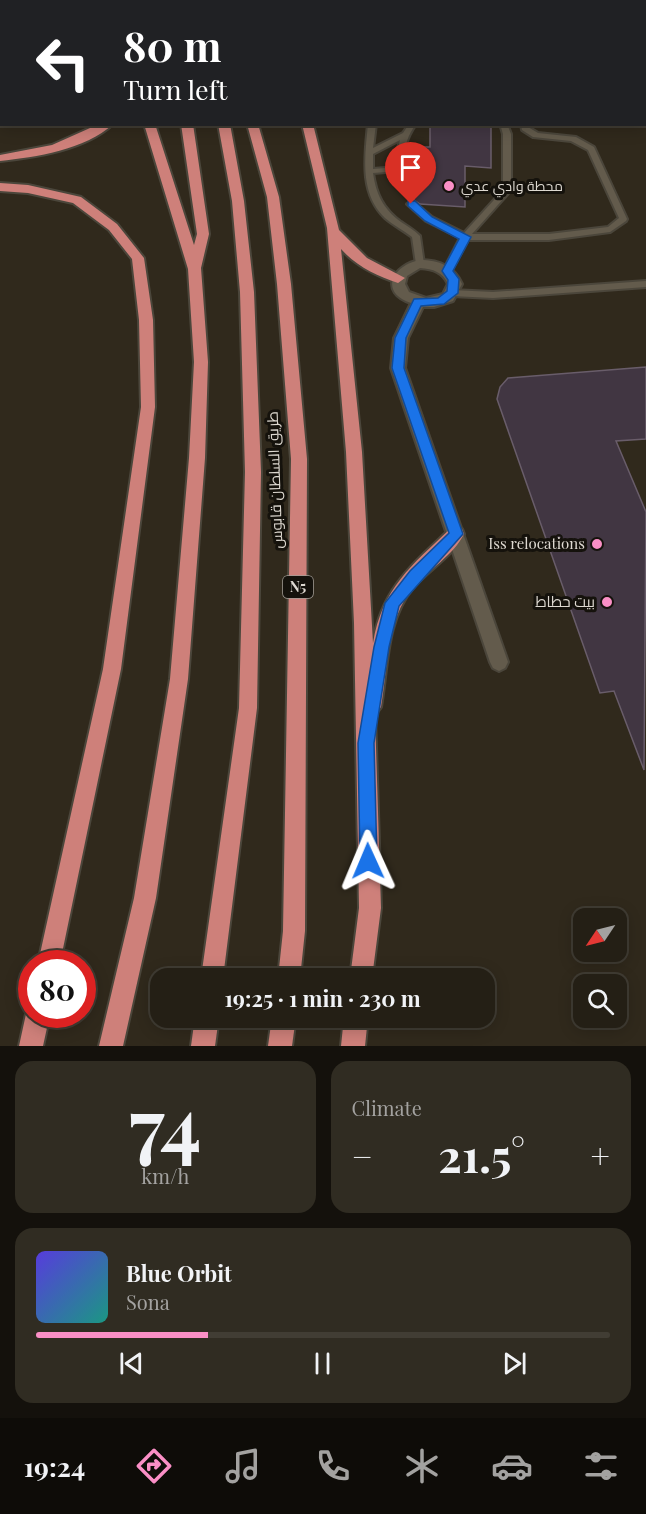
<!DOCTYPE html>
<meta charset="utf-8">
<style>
body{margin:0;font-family:"Playfair Display",Cairo,serif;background:#302c22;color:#f1f3f6;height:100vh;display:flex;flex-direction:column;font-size:22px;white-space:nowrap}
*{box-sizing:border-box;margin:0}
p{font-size:20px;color:#a3a2a0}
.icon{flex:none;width:33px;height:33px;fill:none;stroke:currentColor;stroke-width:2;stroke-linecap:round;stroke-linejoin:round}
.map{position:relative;height:1046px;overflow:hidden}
.drawer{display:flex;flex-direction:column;gap:15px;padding:15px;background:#14110c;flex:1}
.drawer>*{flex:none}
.guide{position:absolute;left:0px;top:0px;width:646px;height:126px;box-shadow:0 3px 15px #0003,0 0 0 2px #413d34;background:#202124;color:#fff;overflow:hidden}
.needle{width:39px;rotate:235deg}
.tools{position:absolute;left:573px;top:908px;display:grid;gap:12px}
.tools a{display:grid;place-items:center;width:54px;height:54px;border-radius:12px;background:#241f15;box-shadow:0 3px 15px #0003,0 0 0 2px #413d34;font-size:30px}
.speed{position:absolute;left:18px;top:950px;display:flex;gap:12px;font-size:30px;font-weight:700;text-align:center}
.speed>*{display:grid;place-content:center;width:78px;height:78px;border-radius:50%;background:#241f15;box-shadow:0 3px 15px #0003,0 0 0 2px #413d34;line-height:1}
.speed .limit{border:9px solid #d22;background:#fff;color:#111}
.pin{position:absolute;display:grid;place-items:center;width:51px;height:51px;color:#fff;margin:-62px -26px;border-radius:50% 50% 50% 0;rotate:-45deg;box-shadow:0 0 6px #0007}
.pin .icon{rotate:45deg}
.me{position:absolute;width:66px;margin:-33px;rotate:359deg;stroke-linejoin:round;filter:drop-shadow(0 0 4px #0008)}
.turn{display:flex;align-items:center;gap:21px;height:126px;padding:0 24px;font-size:27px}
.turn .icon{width:78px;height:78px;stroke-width:2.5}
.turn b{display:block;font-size:42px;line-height:51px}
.big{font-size:45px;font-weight:700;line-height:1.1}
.drawer .card{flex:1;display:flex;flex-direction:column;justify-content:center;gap:9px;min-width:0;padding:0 21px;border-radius:18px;background:#302c22}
.drawer .dial{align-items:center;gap:0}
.dial b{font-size:78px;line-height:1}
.song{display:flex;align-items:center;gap:18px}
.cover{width:72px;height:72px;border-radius:9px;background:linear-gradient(135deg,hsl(250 70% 55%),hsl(170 70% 35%))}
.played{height:6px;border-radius:3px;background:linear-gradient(90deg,#fa8fc6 30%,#413d34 30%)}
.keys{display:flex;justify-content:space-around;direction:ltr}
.heat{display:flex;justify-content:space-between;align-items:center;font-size:33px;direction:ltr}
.drawer .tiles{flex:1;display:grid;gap:15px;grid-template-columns:1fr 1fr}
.card:last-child{grid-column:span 2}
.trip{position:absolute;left:150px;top:968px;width:345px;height:60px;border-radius:18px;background:#241f15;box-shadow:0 3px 15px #0003,0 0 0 2px #413d34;font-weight:700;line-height:60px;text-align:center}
.tabs{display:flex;height:96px;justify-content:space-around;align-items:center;background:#0e0c08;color:#a3a2a0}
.tabs .icon{width:42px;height:42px}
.tabs .active{color:#fa8fc6}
.tabs b{font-size:27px;color:#f1f3f6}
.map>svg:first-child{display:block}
</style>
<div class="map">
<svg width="646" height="1046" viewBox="0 0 646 1046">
<rect width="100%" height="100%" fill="#30291c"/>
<g fill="#413642" stroke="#695d6a" stroke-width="1.5">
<polygon points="430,124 491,124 491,168 465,166 465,207 420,204 414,200 417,147 430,147"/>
<polygon points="646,367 646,439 616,441 646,512 644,770 614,691 600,693 497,399 500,387 508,378"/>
</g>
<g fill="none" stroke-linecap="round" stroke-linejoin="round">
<g stroke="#4b463b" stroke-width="4">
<g id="service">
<rect x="645" y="55" width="1" height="5"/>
<rect x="645" y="66" width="1" height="4"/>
<path d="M368,124h8l-3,24 30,-15 6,-9h7c-10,14 -13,26 -11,43 1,7 3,13 3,20h-6l-1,-2 -2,-14 -26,2c3,21 10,36 28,49 6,4 13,8 19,14l4,28 -1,2h-6l-1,-2 -4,-27c-9,-7 -19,-12 -27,-19 -26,-25 -20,-62 -17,-94zM400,140l-3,13 1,14 -25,2v-15z"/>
<polygon points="500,124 507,124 511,134 511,190 472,234 549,234 608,227 619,218 588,150 571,141 533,137 522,130 521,124 528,124 528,127 538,133 576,137 594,147 627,219 626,221 610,232 549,240 468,240 450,273 444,273 443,271 460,238 426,221 407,204 411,202 414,202 432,217 464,233 503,190 503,134"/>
<polygon points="646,281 646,287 493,298 452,296 448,293 452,290 493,292"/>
</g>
</g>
<g stroke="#4b463b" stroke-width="4">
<path id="minor" d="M420,260c19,0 34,6 42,24l-9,17 -19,6h-11l-15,31 -3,30 103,294 -3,6 -6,3 -6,-3 -3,-6 -99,-294 3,-30 17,-35c-33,-11 -18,-38 9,-43zM420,268c13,1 23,4 28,16l-5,10 -17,4 -17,-6 -4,-8 2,-8z"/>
</g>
<g stroke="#4b463b" stroke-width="4">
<g id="trunk">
<polygon points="110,0 120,0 121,2 111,2"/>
<rect x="138" y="0" width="10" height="2"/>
<rect x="209" y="0" width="10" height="2"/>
<rect x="262" y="0" width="10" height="2"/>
<polygon points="393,0 427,0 392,2"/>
<polygon points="568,0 599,0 567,2"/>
<polygon points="0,16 2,16 2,23 0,22"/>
<path d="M99,124h14c-28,26 -77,33 -113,37v-6l52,-10z"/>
<polygon points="144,124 155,124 194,245 197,234 181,124 193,124 209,234 201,268 208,362 205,458 188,679 156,898 123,1046 99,1046 134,898 170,679 189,458 194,362 188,269"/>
<polygon points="218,124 230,124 244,201 254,292 261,472 257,708 223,978 201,978 239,708 245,472 240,292 232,201"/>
<polygon points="247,124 258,124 279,197 291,284 307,459 305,931 300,978 278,978 283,931 291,459 277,284 267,197"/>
<path d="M302,124h11l26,106 28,28 38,20 -7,5c-21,-7 -42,-17 -57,-34l21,203 11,191c9,-55 39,-78 77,-114l6,-2 6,2 2,5c-10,21 -36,36 -51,54 -27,32 -25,79 -32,119l-6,8 6,193 -9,70h-22l9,-70 -5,-285 -8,-171 -19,-224z"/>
<polygon points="0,183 28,185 81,197 117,224 144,258 153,320 155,407 121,669 60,963 38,963 103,669 141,407 139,320 132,259 109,230 73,203 28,193 0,191"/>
<polygon points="32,1005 32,1014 50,1014 43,1046 19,1046 26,1014"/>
<polygon points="195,1017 219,1017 215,1046 191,1046"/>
<polygon points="272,1017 296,1017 292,1046 268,1046"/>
<polygon points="344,1017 368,1017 365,1046 341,1046"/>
</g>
</g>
<use href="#service" fill="#635b4c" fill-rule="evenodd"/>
<use href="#minor" fill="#635b4c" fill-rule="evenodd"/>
<use href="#trunk" fill="#ce807a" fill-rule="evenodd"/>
<g stroke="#4b463b" stroke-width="13" stroke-linecap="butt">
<polyline id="trunk-bridge" points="172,2 201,0"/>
</g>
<use href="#trunk-bridge" stroke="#ce807a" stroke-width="10"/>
</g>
<polygon fill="#1a73e8" stroke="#114b97" stroke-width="1.5" points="408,201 415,201 432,217 471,237 453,271 459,279 458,293 444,304 421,306 406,338 404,368 463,534 399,606 389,647 374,743 377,861 375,867 368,869 362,867 360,861 358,743 374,647 385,603 410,571 449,533 392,368 395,338 414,299 438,298 447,291 448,280 442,271 459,239 425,221 408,206"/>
<g fill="#fa8fc6" stroke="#15120c" stroke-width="2">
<circle cx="449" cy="186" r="6"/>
<circle cx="597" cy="544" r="6"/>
<circle cx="607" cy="602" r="6"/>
</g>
<g text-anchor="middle" stroke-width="6" stroke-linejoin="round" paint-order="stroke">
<g font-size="14" fill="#ded9d1" stroke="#15120c" text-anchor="start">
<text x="461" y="191">محطة وادي عدي</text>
</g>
<rect fill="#15120c" stroke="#a29d96" stroke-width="1.5" x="283" y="576" width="30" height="22" rx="4.5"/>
<g font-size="14" font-weight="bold" fill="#ded9d1">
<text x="298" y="592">N5</text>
</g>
<g font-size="15" fill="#ded9d1" stroke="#15120c">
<text transform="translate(275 480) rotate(-92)" y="5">طريق السلطان قابوس</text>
</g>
<g font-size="15" fill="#ded9d1" stroke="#15120c" text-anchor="end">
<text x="585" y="549">Iss relocations</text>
<text x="595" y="607">بيت حطاط</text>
</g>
</g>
</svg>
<div class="tools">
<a><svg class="needle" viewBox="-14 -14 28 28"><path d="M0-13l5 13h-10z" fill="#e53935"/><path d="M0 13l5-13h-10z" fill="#a3a2a0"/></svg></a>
<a><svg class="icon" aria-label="search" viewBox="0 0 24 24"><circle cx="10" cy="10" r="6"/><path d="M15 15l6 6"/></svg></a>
</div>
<div class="speed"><div class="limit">80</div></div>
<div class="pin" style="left:411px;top:204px;background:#d93025"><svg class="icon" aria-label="arrive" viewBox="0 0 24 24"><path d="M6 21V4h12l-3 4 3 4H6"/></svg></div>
<svg class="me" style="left:368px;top:861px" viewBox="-20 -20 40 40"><path d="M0-17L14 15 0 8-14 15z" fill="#1a73e8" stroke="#fff" stroke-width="4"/></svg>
<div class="trip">19:25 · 1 min · 230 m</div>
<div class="guide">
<div class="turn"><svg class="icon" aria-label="left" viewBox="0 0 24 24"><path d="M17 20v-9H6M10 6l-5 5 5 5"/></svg><div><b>80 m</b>Turn left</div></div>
</div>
</div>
<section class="drawer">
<div class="tiles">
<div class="card dial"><b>74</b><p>km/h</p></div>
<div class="card"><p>Climate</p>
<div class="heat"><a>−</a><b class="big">21.5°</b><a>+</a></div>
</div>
<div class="card">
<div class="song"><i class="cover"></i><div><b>Blue Orbit</b><p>Sona</p></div></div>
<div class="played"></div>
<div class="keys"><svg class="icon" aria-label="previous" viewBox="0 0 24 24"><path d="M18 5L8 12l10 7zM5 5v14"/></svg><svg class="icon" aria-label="pause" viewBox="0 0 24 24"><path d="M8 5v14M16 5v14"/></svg><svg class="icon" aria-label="next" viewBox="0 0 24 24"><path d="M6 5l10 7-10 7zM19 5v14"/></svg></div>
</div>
</div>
</section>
<nav class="tabs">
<b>19:24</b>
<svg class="icon active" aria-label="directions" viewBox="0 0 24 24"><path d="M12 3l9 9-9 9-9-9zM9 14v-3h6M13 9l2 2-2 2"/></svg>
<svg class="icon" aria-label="music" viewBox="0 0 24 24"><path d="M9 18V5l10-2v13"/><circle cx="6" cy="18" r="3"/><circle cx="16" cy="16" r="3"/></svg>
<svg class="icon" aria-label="phone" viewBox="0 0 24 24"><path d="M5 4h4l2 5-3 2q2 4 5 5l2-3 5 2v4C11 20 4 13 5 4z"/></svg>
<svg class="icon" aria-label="climate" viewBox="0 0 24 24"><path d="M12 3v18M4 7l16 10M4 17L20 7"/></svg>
<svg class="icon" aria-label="car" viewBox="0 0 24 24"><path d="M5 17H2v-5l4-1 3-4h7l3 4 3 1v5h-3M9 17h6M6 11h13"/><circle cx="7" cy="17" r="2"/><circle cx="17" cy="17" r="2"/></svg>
<svg class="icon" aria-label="filters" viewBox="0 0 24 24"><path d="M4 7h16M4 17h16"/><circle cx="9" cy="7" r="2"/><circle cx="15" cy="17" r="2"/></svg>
</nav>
